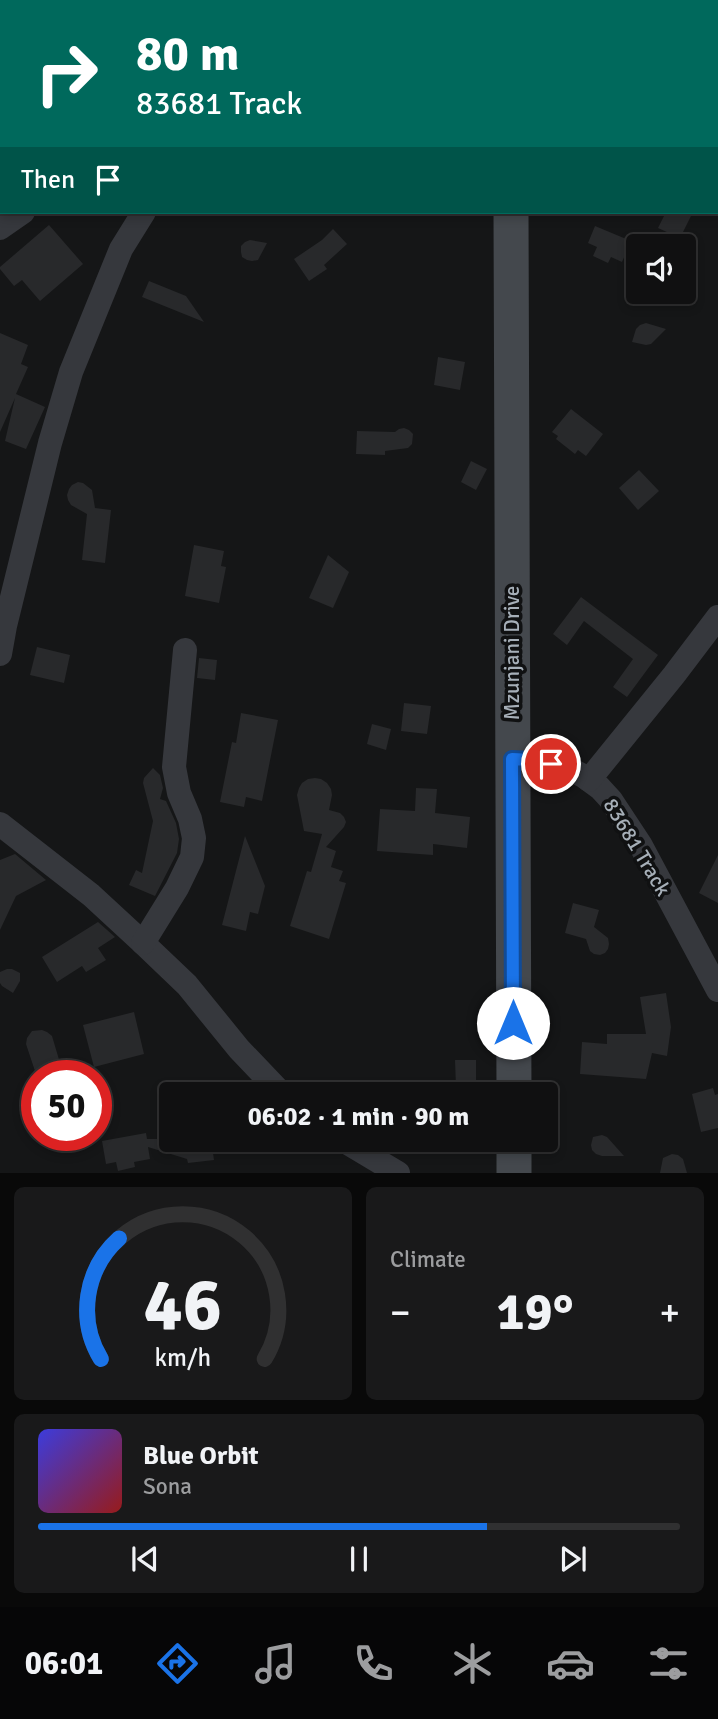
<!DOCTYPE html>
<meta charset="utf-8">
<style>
body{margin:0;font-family:Signika,sans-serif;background:#19191a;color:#f1f3f6;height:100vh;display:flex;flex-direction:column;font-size:26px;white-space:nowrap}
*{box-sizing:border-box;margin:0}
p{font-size:23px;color:#9c9d9f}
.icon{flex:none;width:38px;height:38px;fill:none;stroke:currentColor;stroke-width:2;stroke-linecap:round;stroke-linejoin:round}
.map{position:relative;height:1173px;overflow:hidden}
.details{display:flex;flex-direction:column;gap:14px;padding:14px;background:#090909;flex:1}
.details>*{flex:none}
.banner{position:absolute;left:0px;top:0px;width:719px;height:214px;box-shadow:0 4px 10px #0003,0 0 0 2px #303031;background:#00695c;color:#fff;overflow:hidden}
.controls{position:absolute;left:626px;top:234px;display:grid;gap:14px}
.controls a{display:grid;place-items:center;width:70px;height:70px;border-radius:7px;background:#101011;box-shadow:0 4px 10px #0003,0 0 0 2px #303031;font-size:35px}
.speed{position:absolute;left:21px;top:1060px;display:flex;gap:14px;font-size:35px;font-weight:700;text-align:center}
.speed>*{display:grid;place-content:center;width:91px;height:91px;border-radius:50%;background:#101011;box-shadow:0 4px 10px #0003,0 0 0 2px #303031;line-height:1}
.speed .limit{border:10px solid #d22;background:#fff;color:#111}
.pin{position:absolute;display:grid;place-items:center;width:60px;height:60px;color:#fff;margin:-30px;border:4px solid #fff;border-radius:50%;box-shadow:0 2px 7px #0007}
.me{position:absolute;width:77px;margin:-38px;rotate:0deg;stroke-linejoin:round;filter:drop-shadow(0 0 5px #0008)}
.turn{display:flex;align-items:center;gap:24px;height:147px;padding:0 21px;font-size:32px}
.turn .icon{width:91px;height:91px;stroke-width:2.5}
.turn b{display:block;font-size:49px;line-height:60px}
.then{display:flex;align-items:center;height:66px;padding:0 21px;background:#0003;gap:14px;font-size:26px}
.big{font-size:52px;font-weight:700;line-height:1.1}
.details .card{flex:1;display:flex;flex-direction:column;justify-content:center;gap:10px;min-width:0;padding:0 24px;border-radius:10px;background:#19191a}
.details .dial{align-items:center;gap:0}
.dial svg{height:182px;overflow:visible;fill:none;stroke:#303031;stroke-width:7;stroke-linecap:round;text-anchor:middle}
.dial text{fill:#f1f3f6;stroke:none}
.song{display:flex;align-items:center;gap:21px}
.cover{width:84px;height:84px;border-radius:10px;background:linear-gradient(135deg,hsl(240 70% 55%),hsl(0 70% 35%))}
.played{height:7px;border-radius:4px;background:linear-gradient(90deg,#1a73e8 70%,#303031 70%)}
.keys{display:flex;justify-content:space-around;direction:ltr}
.heat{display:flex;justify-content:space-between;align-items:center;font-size:38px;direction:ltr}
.details .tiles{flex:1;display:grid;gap:14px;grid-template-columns:1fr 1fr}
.card:last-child{grid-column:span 2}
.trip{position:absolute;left:159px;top:1082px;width:399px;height:70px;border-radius:7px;background:#101011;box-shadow:0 4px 10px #0003,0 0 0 2px #303031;font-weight:700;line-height:70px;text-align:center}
.menu{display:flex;height:112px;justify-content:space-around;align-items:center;background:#060607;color:#9c9d9f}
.menu .icon{width:49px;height:49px}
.menu .selected{color:#1a73e8}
.menu b{font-size:32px;color:#f1f3f6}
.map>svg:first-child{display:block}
</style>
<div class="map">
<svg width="718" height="1173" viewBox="0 0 718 1173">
<rect width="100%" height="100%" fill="#151617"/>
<g fill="#28292b">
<polygon points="666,212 693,212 680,238 658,228"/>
<polygon points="49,225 83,264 40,301 22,280 14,286 0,269 0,267"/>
<polygon points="595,226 631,241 622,262 611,257 608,263 593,256 597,247 588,243"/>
<polygon points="333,229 347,244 324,265 327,269 309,281 294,259 322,240"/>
<polygon points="250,240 267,243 258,260 252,261 247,260 242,257 241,252 241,246 245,242"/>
<polygon points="149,281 186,296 204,322 142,297"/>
<polygon points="646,323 666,329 651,344 646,345 632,342 636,329 640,325"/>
<polygon points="0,333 28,345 21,364 28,367 16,394 45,407 26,449 5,441 15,398 0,432"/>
<polygon points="438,357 465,362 460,390 434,385"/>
<polygon points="571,409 603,434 586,456 578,450 575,454 556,439 558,436 552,432"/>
<polygon points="404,428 409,430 413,434 412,444 408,448 385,451 385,455 356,454 357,431 395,432 399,429"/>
<polygon points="471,461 487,469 476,490 461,482"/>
<polygon points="639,470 659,491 638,510 619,488"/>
<polygon points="78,482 83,483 92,490 95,508 111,510 105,563 82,560 87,514 71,505 68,500 67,495 69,489 72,485"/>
<polygon points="194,545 224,551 221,566 226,567 219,603 185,596"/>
<polygon points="328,555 349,572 333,608 309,598"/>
<polygon points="581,597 658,655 627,697 613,687 633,659 584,621 567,645 553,634"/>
<polygon points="37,647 70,655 64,683 30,675"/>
<polygon points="199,658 217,660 215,680 197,678"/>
<polygon points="404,703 431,706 427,734 401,731"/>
<polygon points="241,713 278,720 262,801 246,797 244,807 220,802 232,742 236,743"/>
<polygon points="372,724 391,729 386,750 367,744"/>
<polygon points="153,768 160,775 163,788 160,799 166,801 176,823 179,839 177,853 155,896 129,885 136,870 142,873 153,821 143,783 144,778"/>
<polygon points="315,778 321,779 327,783 331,789 332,795 329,810 340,813 344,817 346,822 344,827 326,847 336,851 331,867 343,871 339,881 346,883 329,939 290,926 307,871 311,872 322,834 304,831 297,795 299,788 302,783 308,779"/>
<polygon points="416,788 437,789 435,813 470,817 467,848 433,844 433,855 377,851 380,809 415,811"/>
<polygon points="245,836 265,886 258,914 250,912 246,931 222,925"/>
<polygon points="15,854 46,880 16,896 0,930 0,860"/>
<polygon points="718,855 718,903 699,893"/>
<polygon points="573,903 599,910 594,927 608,938 609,944 608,949 605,953 600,955 594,954 590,951 586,939 565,933"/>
<polygon points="98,922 115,937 98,948 106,960 86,972 82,966 57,982 42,957"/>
<polygon points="7,969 12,969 20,973 20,981 13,993 2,986 0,983 0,972"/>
<polygon points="666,993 671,1027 667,1056 652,1053 646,1079 580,1074 582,1042 607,1044 607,1034 646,1034 640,997"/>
<polygon points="134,1012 144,1054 94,1067 83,1025"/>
<polygon points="42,1030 47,1032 52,1036 63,1073 49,1072 44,1067 35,1071 26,1044 27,1038 32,1031"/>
<polygon points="455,1060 476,1060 476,1087 456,1087"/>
<polygon points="713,1088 715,1095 718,1094 718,1128 701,1132 692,1094"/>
<polygon points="146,1133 147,1139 211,1139 214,1160 188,1163 187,1159 148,1147 150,1159 134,1162 135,1167 118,1171 116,1162 106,1164 102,1141"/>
<polygon points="602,1135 607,1137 624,1156 602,1156 596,1154 592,1150 591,1145 593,1137"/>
<polygon points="672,1154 678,1155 683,1159 687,1173 660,1173 663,1158"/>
</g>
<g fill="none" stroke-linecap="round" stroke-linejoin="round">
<polyline stroke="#3c3f44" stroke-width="3.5" stroke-dasharray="3.5 5" stroke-linecap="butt" points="455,0 456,2"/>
<g stroke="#36383d" stroke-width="24">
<polyline points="282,2 285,0"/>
<polyline points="0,61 2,61"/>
<polyline points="0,228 23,212"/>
<polyline points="0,654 5,626 50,443 71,372 121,249 144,212"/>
<polyline points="512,759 533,760 572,770 585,777 600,788 611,800 640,844 718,990"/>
<polyline points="589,780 674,675 718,617"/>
<polyline points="0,824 91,895 143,943 187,985 239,1049 282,1094"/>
<polyline points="143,943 177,888 192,857 194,838 190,819 179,793 174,767 185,650"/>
<polyline points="341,1139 398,1173"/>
</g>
<g stroke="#44484d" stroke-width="35">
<polyline points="510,2 510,0"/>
<polyline points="511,212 514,1094"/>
<polyline points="514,1139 514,1173"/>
</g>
</g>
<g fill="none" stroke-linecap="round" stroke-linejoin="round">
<g stroke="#114b97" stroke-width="18">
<polyline id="route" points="513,1023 512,759 533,760 551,764"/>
</g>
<use href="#route" stroke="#1a73e8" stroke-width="12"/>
</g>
<g text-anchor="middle" stroke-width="7" stroke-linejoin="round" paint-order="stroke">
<g font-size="21" fill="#a6afb8" stroke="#101112">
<text transform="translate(512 653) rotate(-90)" y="7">Mzunjani Drive</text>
<text transform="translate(637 847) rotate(59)" y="7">83681 Track</text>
</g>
</g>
</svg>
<div class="controls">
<a><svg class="icon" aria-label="sound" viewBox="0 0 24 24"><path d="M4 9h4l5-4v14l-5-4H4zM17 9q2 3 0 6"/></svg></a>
</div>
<div class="speed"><div class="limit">50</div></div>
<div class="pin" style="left:551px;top:764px;background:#d93025"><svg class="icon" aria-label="arrive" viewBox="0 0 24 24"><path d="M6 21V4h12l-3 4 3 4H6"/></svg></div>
<svg class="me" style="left:513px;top:1023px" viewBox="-20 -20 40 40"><circle r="19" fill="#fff"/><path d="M0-13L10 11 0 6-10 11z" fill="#1a73e8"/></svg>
<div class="trip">06:02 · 1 min · 90 m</div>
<div class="banner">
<div class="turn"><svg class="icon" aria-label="right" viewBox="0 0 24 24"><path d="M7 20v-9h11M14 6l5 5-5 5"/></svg><div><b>80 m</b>83681 Track</div></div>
<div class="then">Then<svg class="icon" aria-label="arrive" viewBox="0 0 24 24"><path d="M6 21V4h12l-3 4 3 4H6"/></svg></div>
</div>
</div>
<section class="details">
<div class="tiles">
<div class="card dial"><svg viewBox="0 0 100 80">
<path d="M14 69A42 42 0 1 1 86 69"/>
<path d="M14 69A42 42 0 0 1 22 16" stroke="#1a73e8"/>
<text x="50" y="56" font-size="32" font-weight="700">46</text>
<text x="50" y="72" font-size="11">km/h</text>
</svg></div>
<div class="card"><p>Climate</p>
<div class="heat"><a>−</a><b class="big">19°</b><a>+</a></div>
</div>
<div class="card">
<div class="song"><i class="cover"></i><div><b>Blue Orbit</b><p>Sona</p></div></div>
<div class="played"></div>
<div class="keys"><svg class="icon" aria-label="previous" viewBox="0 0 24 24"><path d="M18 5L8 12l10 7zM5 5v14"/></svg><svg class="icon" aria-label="pause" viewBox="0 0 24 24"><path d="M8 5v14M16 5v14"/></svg><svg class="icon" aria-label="next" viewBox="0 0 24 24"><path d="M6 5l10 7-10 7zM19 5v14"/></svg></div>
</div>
</div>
</section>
<nav class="menu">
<b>06:01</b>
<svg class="icon selected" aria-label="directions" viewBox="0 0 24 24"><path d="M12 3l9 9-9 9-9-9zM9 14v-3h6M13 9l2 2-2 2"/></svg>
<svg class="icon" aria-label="music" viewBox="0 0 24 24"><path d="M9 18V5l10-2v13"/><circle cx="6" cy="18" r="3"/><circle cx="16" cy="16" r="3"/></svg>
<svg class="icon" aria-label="phone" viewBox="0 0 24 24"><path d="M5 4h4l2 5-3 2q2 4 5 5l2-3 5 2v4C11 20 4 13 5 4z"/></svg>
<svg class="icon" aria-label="climate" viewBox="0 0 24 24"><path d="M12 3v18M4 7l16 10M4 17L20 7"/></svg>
<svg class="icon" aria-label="car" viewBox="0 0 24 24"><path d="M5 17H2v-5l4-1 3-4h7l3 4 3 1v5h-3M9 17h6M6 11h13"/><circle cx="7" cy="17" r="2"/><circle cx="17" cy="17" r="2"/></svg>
<svg class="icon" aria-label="filters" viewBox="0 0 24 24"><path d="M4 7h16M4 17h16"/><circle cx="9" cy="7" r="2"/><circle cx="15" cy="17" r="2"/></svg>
</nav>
